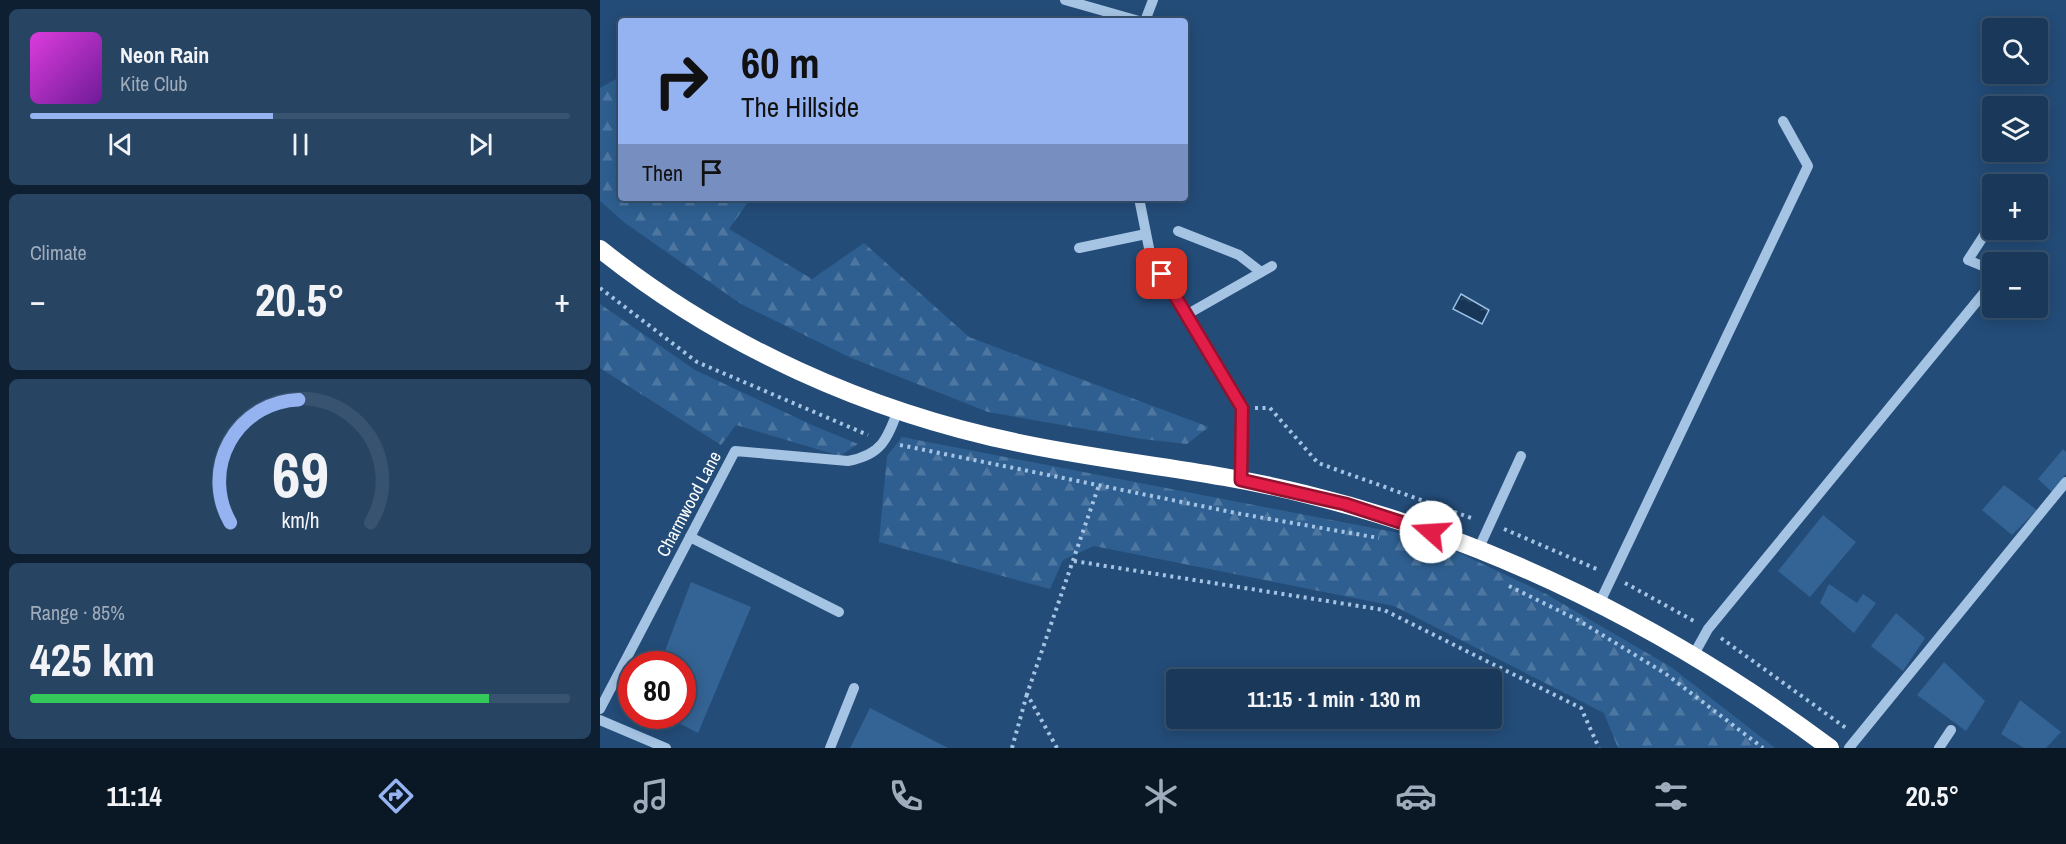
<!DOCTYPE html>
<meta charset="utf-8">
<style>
body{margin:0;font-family:"Archivo Narrow",sans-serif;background:#274463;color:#f1f3f6;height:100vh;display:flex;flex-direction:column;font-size:22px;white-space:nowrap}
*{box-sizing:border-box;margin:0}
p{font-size:20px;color:#9facbb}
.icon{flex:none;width:33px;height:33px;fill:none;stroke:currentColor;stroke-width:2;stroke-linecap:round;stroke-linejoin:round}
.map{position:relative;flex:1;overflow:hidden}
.sheet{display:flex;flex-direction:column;gap:9px;padding:9px;background:#0e1f32;width:600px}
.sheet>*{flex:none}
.top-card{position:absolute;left:18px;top:18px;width:570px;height:183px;border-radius:6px;box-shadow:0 3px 15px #0003,0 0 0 2px #385370;background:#95b2f1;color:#111;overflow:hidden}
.tools{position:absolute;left:1382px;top:18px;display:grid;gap:12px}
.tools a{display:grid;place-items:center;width:66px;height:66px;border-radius:6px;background:#1a395a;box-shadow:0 3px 15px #0003,0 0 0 2px #385370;font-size:30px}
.speed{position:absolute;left:18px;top:651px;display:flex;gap:12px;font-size:30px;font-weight:700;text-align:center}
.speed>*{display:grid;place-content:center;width:78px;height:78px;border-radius:50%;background:#1a395a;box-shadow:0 3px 15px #0003,0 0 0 2px #385370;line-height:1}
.speed .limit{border:9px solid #d22;background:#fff;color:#111}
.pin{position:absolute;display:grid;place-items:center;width:51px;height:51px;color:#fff;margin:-26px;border-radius:12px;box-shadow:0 3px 9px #0006}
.me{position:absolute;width:66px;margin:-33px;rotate:289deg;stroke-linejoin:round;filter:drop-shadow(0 0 4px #0008)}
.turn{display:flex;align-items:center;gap:21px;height:126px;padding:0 24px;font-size:27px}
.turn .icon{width:78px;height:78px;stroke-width:2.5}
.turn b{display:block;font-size:42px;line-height:51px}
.then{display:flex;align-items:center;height:57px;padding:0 24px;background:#0003;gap:12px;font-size:22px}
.big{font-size:45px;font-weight:800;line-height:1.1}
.sheet .card{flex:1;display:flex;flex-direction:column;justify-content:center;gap:9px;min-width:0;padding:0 21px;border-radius:9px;background:#274463}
.sheet .dial{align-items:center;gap:0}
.dial svg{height:156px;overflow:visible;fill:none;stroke:#385370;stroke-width:7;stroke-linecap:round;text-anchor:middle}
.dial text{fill:#f1f3f6;stroke:none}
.song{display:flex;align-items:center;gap:18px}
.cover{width:72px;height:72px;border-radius:9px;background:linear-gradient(135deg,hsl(300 70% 55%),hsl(280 70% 35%))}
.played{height:6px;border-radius:3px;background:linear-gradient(90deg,#95b2f1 45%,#385370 45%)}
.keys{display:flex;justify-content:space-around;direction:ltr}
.heat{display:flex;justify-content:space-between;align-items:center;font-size:33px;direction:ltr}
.charge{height:9px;border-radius:4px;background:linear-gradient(90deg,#34c759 85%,#385370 0)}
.trip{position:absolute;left:566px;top:669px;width:336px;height:60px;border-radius:6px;background:#1a395a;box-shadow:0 3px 15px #0003,0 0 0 2px #385370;font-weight:800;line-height:60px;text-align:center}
.tab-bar{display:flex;height:96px;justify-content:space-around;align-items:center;background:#0a1724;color:#9facbb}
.tab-bar .icon{width:42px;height:42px}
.tab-bar .selected{color:#95b2f1}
.tab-bar b{font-size:27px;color:#f1f3f6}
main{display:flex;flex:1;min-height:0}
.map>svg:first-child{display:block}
</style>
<main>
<section class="sheet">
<div class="card">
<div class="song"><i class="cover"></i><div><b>Neon Rain</b><p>Kite Club</p></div></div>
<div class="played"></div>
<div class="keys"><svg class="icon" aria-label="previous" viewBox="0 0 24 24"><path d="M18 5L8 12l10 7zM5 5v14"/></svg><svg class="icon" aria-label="pause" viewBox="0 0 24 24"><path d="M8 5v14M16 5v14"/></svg><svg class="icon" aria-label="next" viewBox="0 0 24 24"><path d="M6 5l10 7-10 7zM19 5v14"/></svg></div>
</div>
<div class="card"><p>Climate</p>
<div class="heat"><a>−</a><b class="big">20.5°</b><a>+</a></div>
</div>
<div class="card dial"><svg viewBox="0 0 100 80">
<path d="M14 69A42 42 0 1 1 86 69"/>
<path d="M14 69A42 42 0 0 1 49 6" stroke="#95b2f1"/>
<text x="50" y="56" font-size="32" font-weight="700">69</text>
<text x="50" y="72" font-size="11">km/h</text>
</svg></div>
<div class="card"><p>Range · 85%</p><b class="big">425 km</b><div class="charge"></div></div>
</section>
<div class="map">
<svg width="1466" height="748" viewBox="0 0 1466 748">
<defs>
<pattern id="forest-firs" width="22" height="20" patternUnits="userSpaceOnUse" patternTransform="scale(1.5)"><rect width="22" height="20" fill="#2e5f90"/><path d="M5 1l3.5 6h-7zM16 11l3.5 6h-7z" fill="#4d77a1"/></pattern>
<pattern id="water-ripples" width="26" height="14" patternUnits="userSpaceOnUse" patternTransform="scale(1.5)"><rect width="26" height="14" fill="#183758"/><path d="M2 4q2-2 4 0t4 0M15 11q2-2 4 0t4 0" fill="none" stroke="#2f4b69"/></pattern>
</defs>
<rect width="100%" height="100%" fill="#234c78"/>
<g fill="url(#forest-firs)">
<polygon points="16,79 21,85 21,198 151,198 129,229 212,279 264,243 369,337 609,427 587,444 542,439 388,412 249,357 141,304 25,223 0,201 0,88"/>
<polygon points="0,304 95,370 212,425 258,444 240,456 136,425 121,445 0,368"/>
<polygon points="302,437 830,539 946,594 1071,667 1175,748 1018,748 1004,713 794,606 494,546 463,560 450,589 279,542 287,456"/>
</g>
<polygon fill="url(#water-ripples)" stroke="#99c0e5" stroke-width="1.5" points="861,294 889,310 882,324 853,309"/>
<g fill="#346495">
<polygon points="1463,449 1466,452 1466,474 1452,492 1438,479"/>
<polygon points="1404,485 1437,510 1412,535 1382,510"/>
<polygon points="1223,515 1256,542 1210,597 1178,571"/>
<polygon points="91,582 151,607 98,733 65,716 82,716 82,664 60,664"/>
<polygon points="1229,584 1257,603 1263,594 1276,603 1254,633 1220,603"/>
<polygon points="1296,613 1325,638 1303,671 1271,646"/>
<polygon points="1344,662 1385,701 1366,731 1317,695"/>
<polygon points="1420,700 1461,732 1446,748 1424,748 1401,734"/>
<polygon points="270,708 348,748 250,748"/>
</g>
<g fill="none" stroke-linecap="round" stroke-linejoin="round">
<g stroke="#a5c4e4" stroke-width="4" stroke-dasharray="3 4.5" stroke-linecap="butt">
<polyline points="0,288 97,362 268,435"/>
<polyline points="655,408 670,408 718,463 874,519"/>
<polyline points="300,445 641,514 779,538"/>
<polyline points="904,529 999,570"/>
<polyline points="474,561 784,610 981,708 999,748"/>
<polyline points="1025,583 1094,621"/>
<polyline points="909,586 978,620 1066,674 1163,748"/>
<polyline points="1121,638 1246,728"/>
<polyline points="412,748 427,694"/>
<polyline points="457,748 427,694 499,485"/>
</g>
<g stroke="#a5c4e4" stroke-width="10">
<polyline points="465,0 539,21"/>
<polyline points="545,21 553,0"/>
<polyline points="539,198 550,253 641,408 641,480"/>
<polyline points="1392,223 1368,260 1392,270"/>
<polyline points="578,231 639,255 661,272"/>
<polyline points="479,248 546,234"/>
<polyline points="586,315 672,266"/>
<polyline points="90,537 239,612"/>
<polyline points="878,550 921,456"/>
<polyline points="999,604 1208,166 1183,121"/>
<polyline points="1093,656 1108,629 1392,283"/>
<path d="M0,709l135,-258 113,10c33,-6 39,-21 50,-51"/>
<polyline points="0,720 66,748"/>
<polyline points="230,748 254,688"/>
<polyline points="1249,748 1466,482"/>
<polyline points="1339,748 1351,730"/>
</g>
<path stroke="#fff" stroke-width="18" d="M0,249c121,97 268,163 419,194 95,20 192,27 286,51 189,46 369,137 525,254"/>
</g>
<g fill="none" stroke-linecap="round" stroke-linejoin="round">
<g stroke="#92132f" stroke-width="15">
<polyline id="route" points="562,274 642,408 641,480 745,504 831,532"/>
</g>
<use href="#route" stroke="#e11d48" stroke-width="10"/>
</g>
<g text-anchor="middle" stroke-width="6" stroke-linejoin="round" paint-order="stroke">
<g font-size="18" fill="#fff" stroke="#234c78">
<text transform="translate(89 504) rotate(-62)" y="6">Charmwood Lane</text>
</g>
</g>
</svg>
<div class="tools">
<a><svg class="icon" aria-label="search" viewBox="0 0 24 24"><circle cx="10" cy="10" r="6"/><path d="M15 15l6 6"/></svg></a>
<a><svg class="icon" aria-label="layers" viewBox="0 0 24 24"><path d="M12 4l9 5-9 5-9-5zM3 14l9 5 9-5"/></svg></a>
<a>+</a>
<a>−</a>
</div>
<div class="speed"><div class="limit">80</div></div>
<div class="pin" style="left:562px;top:274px;background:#d93025"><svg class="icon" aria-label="arrive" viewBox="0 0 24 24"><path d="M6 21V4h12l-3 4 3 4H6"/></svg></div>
<svg class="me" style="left:831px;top:532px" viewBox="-20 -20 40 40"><circle r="19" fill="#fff"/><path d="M0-13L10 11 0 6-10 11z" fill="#e11d48"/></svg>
<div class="trip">11:15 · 1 min · 130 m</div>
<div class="top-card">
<div class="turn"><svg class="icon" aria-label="right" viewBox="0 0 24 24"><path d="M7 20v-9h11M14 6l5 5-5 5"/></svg><div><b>60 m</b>The Hillside</div></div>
<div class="then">Then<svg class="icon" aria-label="arrive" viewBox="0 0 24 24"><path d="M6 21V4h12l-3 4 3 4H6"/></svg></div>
</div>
</div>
</main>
<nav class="tab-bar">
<b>11:14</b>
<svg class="icon selected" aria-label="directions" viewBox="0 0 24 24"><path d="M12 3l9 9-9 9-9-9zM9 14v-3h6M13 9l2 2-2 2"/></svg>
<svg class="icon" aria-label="music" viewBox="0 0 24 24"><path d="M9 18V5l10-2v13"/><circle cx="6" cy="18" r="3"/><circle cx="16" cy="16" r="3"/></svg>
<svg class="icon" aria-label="phone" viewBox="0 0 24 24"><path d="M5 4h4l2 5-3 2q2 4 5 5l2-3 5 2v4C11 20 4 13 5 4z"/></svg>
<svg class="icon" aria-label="climate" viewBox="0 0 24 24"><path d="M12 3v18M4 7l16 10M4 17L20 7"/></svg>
<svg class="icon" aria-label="car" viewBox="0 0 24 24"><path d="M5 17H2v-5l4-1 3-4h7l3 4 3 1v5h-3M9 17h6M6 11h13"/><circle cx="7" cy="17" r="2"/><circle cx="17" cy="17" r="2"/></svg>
<svg class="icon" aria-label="filters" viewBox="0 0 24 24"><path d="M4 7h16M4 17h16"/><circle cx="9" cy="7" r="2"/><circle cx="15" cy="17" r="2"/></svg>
<b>20.5°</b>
</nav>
